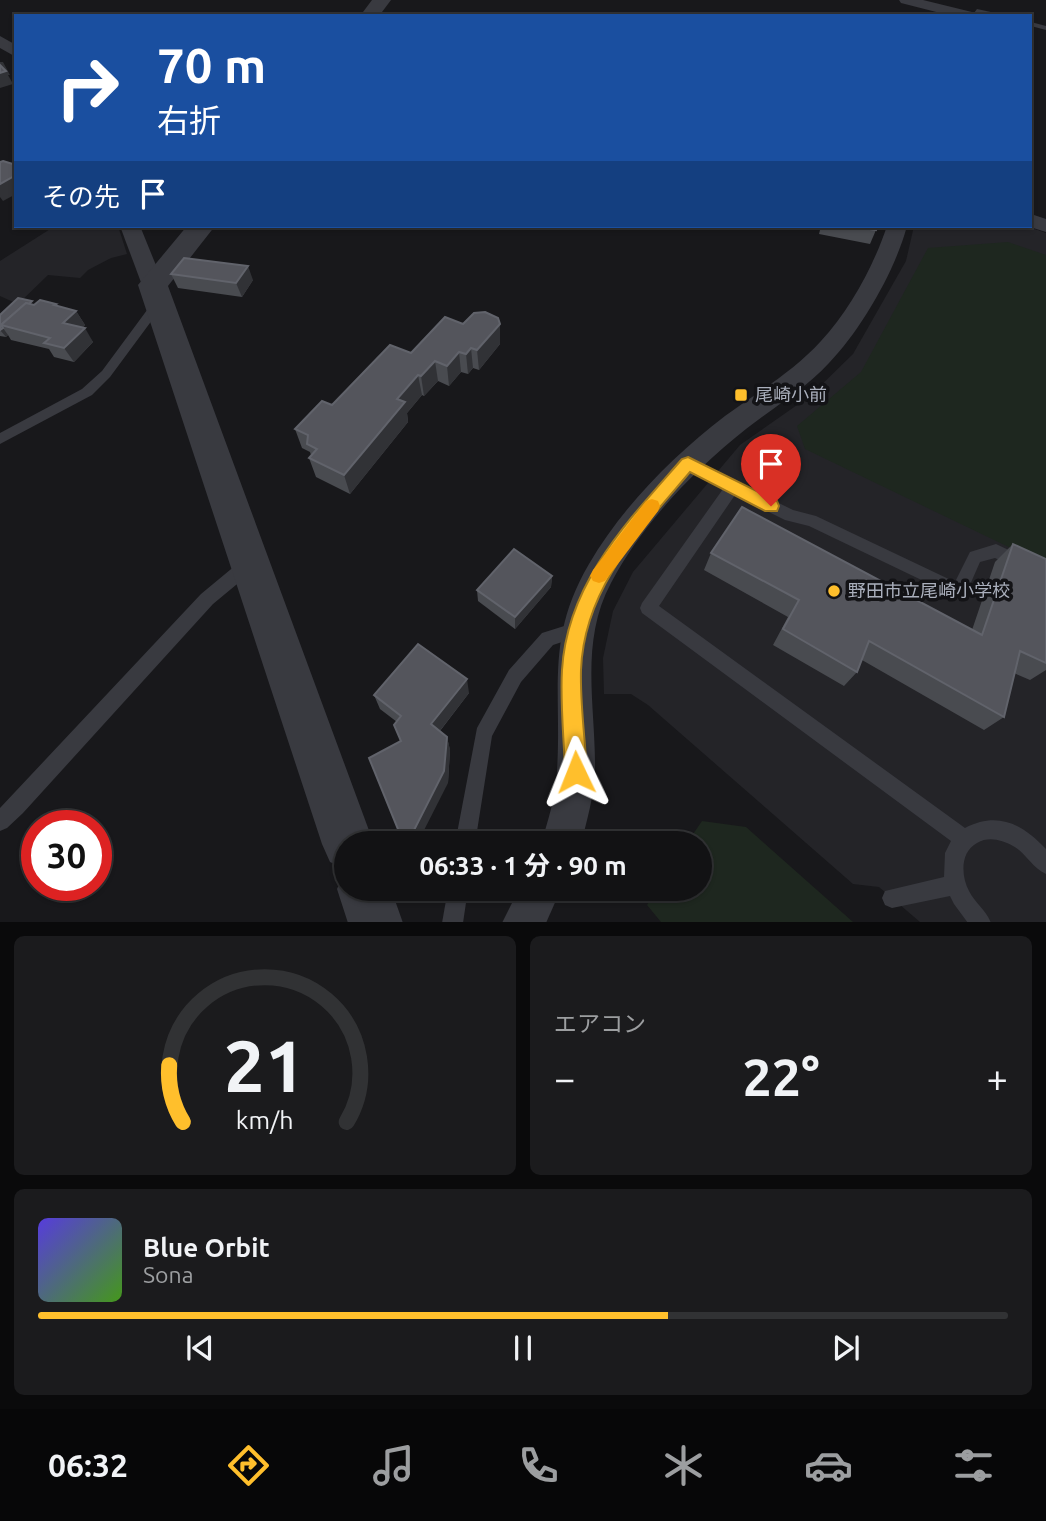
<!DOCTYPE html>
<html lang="ja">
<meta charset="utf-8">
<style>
body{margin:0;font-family:Ubuntu,"Noto Sans JP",sans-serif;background:#1b1b1d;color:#f1f3f6;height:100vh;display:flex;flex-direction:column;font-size:26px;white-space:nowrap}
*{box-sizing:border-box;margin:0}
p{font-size:23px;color:#9c9ea0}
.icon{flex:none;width:38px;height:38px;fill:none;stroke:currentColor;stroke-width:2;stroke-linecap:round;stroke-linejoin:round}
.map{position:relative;height:922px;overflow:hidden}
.side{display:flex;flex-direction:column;gap:14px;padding:14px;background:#0a0a0b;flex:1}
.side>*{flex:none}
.guide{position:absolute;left:14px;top:14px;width:1018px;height:214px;border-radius:0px;box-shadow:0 2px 5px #0004,0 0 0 2px #313234;background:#1a4fa0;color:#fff;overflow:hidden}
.speed{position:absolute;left:21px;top:810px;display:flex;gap:14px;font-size:35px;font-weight:700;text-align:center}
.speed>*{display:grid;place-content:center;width:91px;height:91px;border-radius:50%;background:#121214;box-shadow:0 2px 5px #0004,0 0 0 2px #313234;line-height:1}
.speed .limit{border:10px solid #d22;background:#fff;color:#111}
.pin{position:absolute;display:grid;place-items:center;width:60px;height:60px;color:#fff;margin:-72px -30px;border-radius:50% 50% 50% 0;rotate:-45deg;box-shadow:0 0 7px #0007}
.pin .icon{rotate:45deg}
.me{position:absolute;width:77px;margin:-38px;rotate:358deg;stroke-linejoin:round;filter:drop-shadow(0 0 5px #0008)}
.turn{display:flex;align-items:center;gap:24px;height:147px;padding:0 28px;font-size:32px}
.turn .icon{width:91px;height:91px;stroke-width:2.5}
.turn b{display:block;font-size:49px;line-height:60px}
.then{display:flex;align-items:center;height:66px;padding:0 28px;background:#0003;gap:14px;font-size:26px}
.big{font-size:52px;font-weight:700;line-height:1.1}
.side .tile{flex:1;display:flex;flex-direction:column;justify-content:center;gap:10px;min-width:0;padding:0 24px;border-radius:10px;background:#1b1b1d}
.side .dial{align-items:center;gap:0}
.dial svg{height:182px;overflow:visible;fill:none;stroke:#313234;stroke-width:7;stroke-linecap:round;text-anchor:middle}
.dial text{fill:#f1f3f6;stroke:none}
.song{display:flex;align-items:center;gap:21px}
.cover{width:84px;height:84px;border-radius:10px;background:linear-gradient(135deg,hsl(250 70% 55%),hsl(100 70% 35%))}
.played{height:7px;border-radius:4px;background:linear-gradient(90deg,#ffbf2c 65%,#313234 65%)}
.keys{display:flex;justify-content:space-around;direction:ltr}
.heat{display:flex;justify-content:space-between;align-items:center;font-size:38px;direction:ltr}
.side .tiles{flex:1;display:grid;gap:14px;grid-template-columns:1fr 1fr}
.tile:last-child{grid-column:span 2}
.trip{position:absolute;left:334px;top:831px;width:378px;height:70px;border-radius:35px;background:#121214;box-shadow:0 2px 5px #0004,0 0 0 2px #313234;font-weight:700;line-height:70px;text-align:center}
.menu{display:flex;height:112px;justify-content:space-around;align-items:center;background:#070708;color:#9c9ea0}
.menu .icon{width:49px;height:49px}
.menu .current{color:#ffbf2c}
.menu b{font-size:32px;color:#f1f3f6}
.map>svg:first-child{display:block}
</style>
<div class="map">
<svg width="1046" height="923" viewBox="0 0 1046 923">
<rect width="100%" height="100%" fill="#18181b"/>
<g fill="#242428">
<polygon points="55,226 118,226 127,254 111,258 88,270 80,278 48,275 18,304 0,296 0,261"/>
<polygon points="914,226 1026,226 1046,233 1046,922 920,922 879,887 853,884 648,705 631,694 604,694 603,658 613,611 633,572 740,445 810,396 853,354 906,261"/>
</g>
<g fill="#1e271f">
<polygon points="1008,242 1046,255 1046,565 805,449 797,426 861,372 928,248"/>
<polygon points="702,821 746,827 853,922 661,922 647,905 657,889 700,889 700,844 687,843"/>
</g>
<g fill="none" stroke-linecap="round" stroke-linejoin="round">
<g fill="#393a40" fill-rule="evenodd">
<polygon points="977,9 1000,14 1000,16 974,13"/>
<polygon points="1031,22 1046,26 1046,30 1031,26"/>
<polygon points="157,301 163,305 161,308 110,377 92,395 0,444 0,433 82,389 102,371 153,302"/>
<path d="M688,458l105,52 23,6 139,66 15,-30 26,-8 50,24v15l-51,-25 -15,4 -15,34 -6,2 -150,-72 -24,-6 -50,-25 -76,111 306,222c33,-17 57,-4 81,21v25c-14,-6 -20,-21 -33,-28 -11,-6 -24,-10 -36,-3 -17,9 -16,33 -8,48 6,12 17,19 22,32h-23l-14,-19 -4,-8 -58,12 -7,-3 -3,-7 3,-7 59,-14 1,-24 6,-12 -309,-228 -2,-5 2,-5 81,-114 -40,-21 -2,-4 2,-4z"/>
<polygon points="248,558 254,560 256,565 254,570 213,604 23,813 7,828 0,831 0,808 201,594 242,560"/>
<polygon points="577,622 583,625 585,630 583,635 553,645 521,682 492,736 475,844 455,844 477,728 509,670 542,633"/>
<polygon points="448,889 468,889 463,923 442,923"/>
</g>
<g fill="#393a40" fill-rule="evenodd">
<polygon points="899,0 923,0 976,13 978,16 952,16 901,3"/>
<polygon points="0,36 16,45 16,57 0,48"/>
<polygon points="1031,214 1046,219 1046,232 1027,226 1031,226"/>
<polygon points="120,226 140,226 164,285 161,290 153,292 145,290 142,285"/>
<path d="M887,226h20c-12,45 -46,104 -78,137 -24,26 -55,44 -83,66 -52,41 -104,95 -135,154 -32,60 -15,124 -16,188 -1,25 -8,49 -14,73h-40c7,-24 15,-48 16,-73 5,-80 -12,-132 32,-207 33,-57 84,-108 136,-148 33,-24 69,-45 96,-75 29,-31 53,-76 66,-115z"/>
<polygon points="519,889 561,889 546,923 502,923"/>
</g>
<g fill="#393a40" fill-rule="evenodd">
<polygon points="372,0 391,0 379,16 360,16"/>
<polygon points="187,226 215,226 168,286 374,844 346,844 346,869 330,862 322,844 138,285"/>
<polygon points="346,869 346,889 391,889 403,923 348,923 337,889"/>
</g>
</g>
<g fill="#494b50">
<polygon points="821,226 877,226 876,230 870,244 819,234"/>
<polygon points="171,274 253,280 242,297 178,288"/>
<polygon points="56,304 58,306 76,311 85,325 82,328 93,342 74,362 54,357 49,349 11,340 8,335 6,337 0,336 0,315 35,305"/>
<polygon points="463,324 500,324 500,344 479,370 473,368 468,374 461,372 449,386 438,381 424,396 422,395 407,413 408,422 350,494 316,477 309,458 311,455 310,452 302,448 295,429 411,353"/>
<polygon points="1013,544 1046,559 1046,670 1030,680 1014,673 1004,717 984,730 862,660 857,672 844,686 773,645 788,617 704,570 711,553 972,630 995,562"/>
<polygon points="552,576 551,587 515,629 478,601 477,590"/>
<polygon points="469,693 440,731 447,737 450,750 448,783 401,741 397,722 380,709 374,695"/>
</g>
<g fill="#313236">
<polygon points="0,62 3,62 10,75 8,75 13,84 0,88"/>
<polygon points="16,175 16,194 3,201 0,197 0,184"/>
<polygon points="248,266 253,280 242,297 236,283"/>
<polygon points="76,311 85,325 72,337 63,323"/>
<polygon points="500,324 500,344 479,370 477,350"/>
<polygon points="3,328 8,335 6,337 0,330"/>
<polygon points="85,328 93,342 74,362 64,348"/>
<polygon points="471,348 473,368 468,374 466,354"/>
<polygon points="459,352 461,372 449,386 447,366"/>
<polygon points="435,361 438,381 424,396 421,376"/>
<polygon points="418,375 422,395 407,413 408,422 350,494 344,475 397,399"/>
<polygon points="552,576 551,587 515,629 515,617"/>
<polygon points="467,679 469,693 435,737 431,724"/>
<polygon points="447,737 450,750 448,783 417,844 407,844"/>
</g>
<g fill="#54555c" stroke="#61636b" stroke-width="2">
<polygon points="0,65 6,71 0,73"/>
<polygon points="3,161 16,165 16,175 0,184 0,162"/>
<polygon points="853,226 877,226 876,230"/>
<polygon points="184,258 248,266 236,283 171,274"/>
<polygon points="18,298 32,301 29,304 26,303 1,325 3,328 0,330 0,315"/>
<polygon points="40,300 56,304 54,305 76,311 63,323 85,328 64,348 44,343 50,338 1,325 26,303 34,305"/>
<polygon points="485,312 498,318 500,324 477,350 471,348 466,354 459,352 447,366 435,361 421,376 418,375 397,399 405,402 344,475 309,458 317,449 307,444 308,435 295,429 322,401 332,405 390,345 411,353 445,317 463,324 474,313"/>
<polygon points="742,507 982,635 1013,544 1046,559 1046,663 1020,651 1004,717 869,641 857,672 783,629 799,600 711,553"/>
<polygon points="514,549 552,576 515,617 477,590"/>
<polygon points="418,644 467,679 431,724 447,737 444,771 407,844 404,844 369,758 401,741 394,725 401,716 374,695"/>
</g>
<path fill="#ffbf2c" stroke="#a67c1d" stroke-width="2" d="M688,457l89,44 2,5 -2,5h-12l-75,-39c-50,59 -106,116 -109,198 -1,33 4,68 6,102l-3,7 -8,4 -7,-4 -4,-7c-1,-34 -5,-69 -3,-102 5,-87 66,-149 120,-211z"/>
<polygon fill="#f59e0b" points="652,499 658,501 660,506 658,511 605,581 599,583 593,581 590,576 593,570 646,501"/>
<g fill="#ffbf2c" stroke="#131316" stroke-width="2.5">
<rect x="734" y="388" width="14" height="14" rx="3.5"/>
<circle cx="834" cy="591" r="7"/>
</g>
<g text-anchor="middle" stroke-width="7" stroke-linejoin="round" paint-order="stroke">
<g font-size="18" fill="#aaafbc" stroke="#131316" text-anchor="start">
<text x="755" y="401">尾崎小前</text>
<text x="848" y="597">野田市立尾崎小学校</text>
</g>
</g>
</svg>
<div class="speed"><div class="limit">30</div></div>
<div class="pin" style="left:771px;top:506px;background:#d93025"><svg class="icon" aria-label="arrive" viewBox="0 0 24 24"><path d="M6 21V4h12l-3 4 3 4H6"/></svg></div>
<svg class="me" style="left:576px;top:772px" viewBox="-20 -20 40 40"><path d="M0-17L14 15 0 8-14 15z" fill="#ffbf2c" stroke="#fff" stroke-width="4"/></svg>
<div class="trip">06:33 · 1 分 · 90 m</div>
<div class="guide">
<div class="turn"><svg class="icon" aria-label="right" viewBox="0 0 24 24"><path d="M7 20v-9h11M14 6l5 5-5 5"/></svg><div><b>70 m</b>右折</div></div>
<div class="then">その先<svg class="icon" aria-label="arrive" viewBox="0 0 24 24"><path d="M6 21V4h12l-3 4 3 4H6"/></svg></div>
</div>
</div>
<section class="side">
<div class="tiles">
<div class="tile dial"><svg viewBox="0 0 100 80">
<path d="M14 69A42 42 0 1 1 86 69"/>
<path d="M14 69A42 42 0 0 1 8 44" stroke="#ffbf2c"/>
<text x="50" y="56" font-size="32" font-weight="700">21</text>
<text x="50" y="72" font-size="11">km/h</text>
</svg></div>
<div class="tile"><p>エアコン</p>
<div class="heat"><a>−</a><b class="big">22°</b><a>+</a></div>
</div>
<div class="tile">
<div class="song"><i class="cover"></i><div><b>Blue Orbit</b><p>Sona</p></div></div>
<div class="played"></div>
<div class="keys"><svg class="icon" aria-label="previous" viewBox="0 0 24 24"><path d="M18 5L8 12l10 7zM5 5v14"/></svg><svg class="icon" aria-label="pause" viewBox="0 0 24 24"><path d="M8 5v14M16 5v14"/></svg><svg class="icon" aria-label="next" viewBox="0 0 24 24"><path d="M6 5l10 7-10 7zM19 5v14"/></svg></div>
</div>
</div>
</section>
<nav class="menu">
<b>06:32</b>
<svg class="icon current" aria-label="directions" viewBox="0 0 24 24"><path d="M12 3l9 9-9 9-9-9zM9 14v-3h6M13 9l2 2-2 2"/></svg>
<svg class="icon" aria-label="music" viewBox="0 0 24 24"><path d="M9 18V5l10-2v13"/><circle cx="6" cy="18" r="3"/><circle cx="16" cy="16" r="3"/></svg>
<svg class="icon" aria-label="phone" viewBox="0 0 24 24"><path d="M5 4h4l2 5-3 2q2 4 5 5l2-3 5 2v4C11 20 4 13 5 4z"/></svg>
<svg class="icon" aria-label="climate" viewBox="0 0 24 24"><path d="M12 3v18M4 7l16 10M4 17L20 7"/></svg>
<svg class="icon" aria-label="car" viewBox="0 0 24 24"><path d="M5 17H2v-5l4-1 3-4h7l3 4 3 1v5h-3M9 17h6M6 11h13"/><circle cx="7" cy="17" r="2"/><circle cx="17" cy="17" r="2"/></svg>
<svg class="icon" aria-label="filters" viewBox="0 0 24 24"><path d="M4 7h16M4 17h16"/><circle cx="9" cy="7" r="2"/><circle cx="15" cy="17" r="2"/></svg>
</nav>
